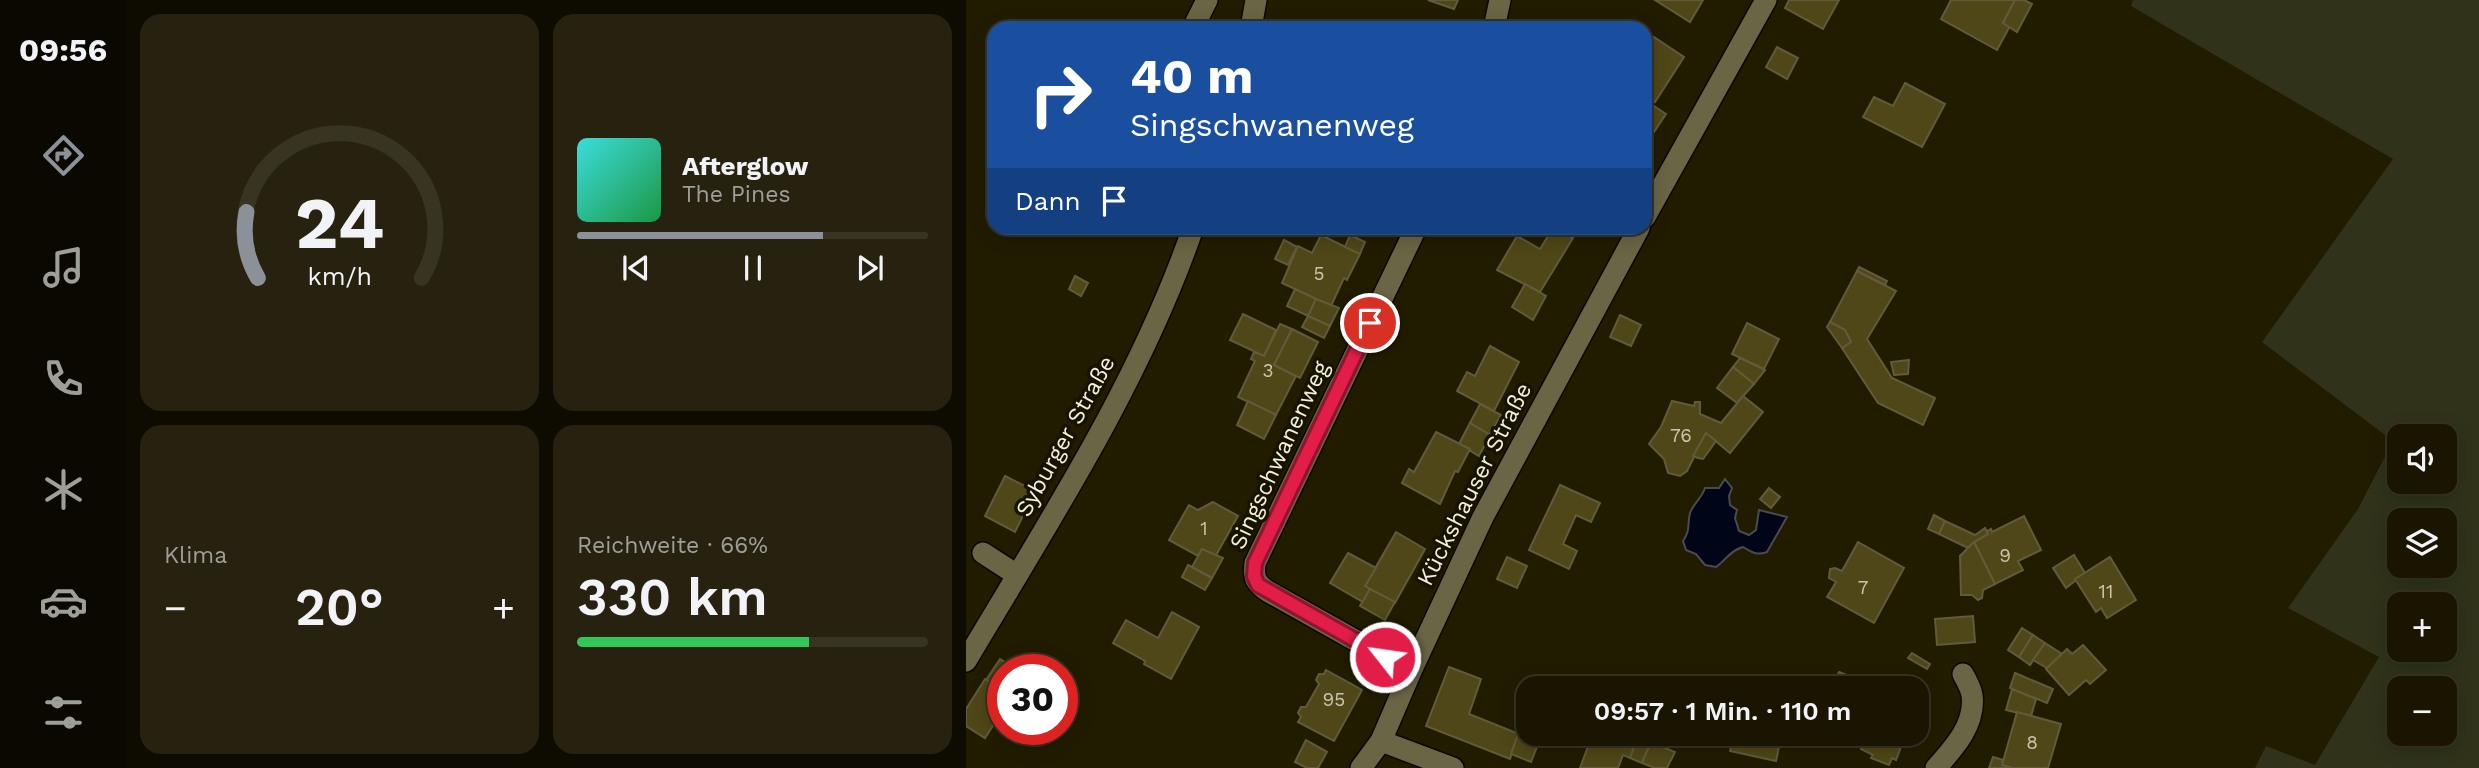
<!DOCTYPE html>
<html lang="de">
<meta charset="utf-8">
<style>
body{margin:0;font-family:"Work Sans",sans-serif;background:#26220f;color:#f1f3f6;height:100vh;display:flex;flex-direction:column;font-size:26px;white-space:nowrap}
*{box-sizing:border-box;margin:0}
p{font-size:23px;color:#9f9f99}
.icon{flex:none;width:38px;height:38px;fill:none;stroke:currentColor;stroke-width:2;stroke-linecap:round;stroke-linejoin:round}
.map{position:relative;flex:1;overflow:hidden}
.panel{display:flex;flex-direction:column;gap:14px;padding:14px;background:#0e0c00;width:840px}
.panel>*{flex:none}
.guide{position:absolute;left:21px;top:21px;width:665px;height:214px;border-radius:21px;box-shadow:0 4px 18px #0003,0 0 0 2px #373422;background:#1a4fa0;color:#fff;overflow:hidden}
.controls{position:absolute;left:1421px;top:424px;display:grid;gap:14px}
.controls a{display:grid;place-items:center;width:70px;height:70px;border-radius:14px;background:#191500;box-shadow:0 4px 18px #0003,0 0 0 2px #373422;font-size:35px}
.speed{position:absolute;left:21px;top:654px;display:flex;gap:14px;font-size:35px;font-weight:700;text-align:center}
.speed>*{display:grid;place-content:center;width:91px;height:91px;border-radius:50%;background:#191500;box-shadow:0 4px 18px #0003,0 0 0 2px #373422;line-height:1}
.speed .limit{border:10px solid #d22;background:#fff;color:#111}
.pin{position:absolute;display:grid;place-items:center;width:60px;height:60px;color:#fff;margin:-30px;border:4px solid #fff;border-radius:50%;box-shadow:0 2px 7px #0007}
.me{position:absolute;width:77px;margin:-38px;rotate:300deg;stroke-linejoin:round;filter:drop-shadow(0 0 5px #0008)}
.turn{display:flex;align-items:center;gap:24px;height:147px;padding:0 28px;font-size:32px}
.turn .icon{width:91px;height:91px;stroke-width:2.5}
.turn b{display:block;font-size:49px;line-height:60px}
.then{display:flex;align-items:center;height:66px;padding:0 28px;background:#0003;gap:14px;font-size:26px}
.big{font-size:52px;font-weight:600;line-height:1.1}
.panel .card{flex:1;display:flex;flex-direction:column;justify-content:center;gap:10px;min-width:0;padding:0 24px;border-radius:21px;background:#26220f}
.panel .dial{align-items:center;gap:0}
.dial svg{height:182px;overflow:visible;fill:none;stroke:#373422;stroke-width:7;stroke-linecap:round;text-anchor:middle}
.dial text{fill:#f1f3f6;stroke:none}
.song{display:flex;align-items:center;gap:21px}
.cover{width:84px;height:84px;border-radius:10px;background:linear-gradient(135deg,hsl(180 70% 55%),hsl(140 70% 35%))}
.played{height:7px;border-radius:4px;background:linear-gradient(90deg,#8c9099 70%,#373422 70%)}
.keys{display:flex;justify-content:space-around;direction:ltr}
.heat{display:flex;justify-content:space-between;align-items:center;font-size:38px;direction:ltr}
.charge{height:10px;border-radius:5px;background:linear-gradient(90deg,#34c759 66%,#373422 0)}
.panel .tiles{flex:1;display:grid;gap:14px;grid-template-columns:repeat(2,1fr)}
.trip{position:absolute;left:550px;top:676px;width:413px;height:70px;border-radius:21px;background:#191500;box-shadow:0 4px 18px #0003,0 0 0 2px #373422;font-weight:600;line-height:70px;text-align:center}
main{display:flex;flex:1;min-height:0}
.menu{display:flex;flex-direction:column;width:126px;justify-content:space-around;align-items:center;background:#0a0800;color:#9f9f99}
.menu .icon{width:49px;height:49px}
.menu .active{color:#8c9099}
.menu b{font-size:32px;color:#f1f3f6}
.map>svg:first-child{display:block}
</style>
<main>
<nav class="menu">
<b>09:56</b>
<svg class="icon active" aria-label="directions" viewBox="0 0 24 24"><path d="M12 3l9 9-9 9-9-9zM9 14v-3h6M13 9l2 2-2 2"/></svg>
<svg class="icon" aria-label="music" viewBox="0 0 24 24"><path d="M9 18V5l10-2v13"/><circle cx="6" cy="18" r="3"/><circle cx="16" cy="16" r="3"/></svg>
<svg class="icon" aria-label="phone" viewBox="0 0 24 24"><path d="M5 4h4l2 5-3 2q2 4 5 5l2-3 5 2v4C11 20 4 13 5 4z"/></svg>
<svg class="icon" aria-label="climate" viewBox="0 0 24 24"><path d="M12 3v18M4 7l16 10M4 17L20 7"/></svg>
<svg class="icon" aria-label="car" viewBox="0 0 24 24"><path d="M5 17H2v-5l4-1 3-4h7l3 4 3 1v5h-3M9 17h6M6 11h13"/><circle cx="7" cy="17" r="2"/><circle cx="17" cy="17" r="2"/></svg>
<svg class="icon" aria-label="filters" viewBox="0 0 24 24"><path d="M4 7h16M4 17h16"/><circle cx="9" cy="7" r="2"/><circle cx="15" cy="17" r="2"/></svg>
</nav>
<section class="panel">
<div class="tiles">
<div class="card dial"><svg viewBox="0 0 100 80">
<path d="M14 69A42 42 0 1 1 86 69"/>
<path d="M14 69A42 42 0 0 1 9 40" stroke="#8c9099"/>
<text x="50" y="56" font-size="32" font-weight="700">24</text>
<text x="50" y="72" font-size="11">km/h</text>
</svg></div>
<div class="card">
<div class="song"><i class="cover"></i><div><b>Afterglow</b><p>The Pines</p></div></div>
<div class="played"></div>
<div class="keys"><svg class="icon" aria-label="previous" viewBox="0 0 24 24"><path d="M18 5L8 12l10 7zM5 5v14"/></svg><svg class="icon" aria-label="pause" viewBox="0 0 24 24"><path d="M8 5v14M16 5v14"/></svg><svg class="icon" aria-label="next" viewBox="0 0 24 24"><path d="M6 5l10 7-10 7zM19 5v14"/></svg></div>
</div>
<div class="card"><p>Klima</p>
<div class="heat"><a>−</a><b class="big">20°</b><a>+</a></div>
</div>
<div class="card"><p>Reichweite · 66%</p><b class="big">330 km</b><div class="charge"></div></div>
</div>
</section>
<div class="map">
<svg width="1513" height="768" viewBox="0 0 1513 768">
<rect width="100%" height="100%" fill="#211c00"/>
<path fill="#30331a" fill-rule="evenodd" d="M1167,0h346v768h-224l11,-22 49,19 64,-108 -91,-49 70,-99 35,-68 -131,-99 131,-183 -262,-153zM1433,436h46v45h-46zM1433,520h46v45h-46zM1433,604h46v45h-46zM1433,688h46v45h-46z"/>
<path fill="#000517" stroke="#494b52" stroke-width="2" d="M759,479l7,9 -3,8 1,9 7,5 -2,8 4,13 10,4 7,-5 3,-20 28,7 -20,35c-10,4 -15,0 -24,-5 -12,3 -17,13 -27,20l-11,-2 -9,-11 -10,-4 -3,-9c8,-12 4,-16 7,-28 3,-9 12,-15 15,-25h14z"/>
<g fill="#4f4717" stroke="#615b3a" stroke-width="2">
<polygon points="462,0 492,0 488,9"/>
<polygon points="689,0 737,0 724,22"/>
<polygon points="823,0 873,0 857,29 819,8"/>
<polygon points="985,0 1049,0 1037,23 1044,26 1031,50 975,19"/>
<polygon points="1049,0 1058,0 1066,4 1051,32 1037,23"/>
<polygon points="688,37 718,57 689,102 679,95 679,50"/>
<polygon points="811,47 832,58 821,79 800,67"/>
<polygon points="939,83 979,104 956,147 897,117 908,97 927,106"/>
<polygon points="679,100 700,114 688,132 679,126"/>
<polygon points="587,228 607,238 574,292 531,270 551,236 574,249"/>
<polygon points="355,235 394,254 381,280 378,278 365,306 316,283 332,246 346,253"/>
<polygon points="384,235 399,242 394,254 379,247"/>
<polygon points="318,240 331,247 322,265 309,259"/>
<polygon points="893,267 921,281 919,285 891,271"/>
<polygon points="891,271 930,291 901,339 926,378 969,398 957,425 912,403 876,348 885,342 879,330 864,322"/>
<polygon points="109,276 122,283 115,296 103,289"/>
<polygon points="559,284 580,296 567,320 546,307"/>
<polygon points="329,289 350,299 342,316 321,306"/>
<polygon points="350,299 373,308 364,326 342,316"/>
<polygon points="277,314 310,330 298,356 264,340"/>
<polygon points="654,315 675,325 665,346 644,337"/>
<polygon points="342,316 364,326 358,338 336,327"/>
<polygon points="864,322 879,330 885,342 876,348 861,327"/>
<polygon points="781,323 813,339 798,369 766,354"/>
<polygon points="314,324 326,329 308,365 330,376 310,415 272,397 289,361 285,359 288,352 298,356"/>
<polygon points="326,329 352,342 334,378 308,365"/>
<polygon points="524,346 553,362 528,411 491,391 501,372 509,376"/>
<polygon points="774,358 799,370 788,384 767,367"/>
<polygon points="943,360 942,374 928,375 925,362"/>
<polygon points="767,367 788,384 771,403 751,388"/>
<polygon points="777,396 797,412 764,453 740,433 721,471 714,476 702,473 698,459 683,444 695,427 706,401 728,406 729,402 734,402 734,414 755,423"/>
<polygon points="282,401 310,415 298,439 271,425"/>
<polygon points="514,404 535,415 524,435 504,423"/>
<polygon points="504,423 524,435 513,456 493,444"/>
<polygon points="470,432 504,449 492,472 489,471 474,504 436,483 443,469 448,472"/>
<polygon points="740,433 750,441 740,455 737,459 732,458 727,456"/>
<polygon points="39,476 69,491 49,532 19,516"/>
<polygon points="594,485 634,503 625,522 610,515 597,544 611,551 603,569 563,550"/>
<polygon points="803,488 814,497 805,508 794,499"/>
<polygon points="247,502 272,516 249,557 236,549 232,556 203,540 223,505 232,510"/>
<polygon points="968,515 979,521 973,534 962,529"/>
<polygon points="1058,516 1075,550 1052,561 1057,570 1029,584 1008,542 1022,534 1021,531 1025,529 1026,532"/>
<polygon points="979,521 1009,535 1019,528 1022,534 1008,542 1002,548 973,534"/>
<polygon points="430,532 459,549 429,603 399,586"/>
<polygon points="892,542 938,568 908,623 861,597 870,582 863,578 864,569 869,568 876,571"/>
<polygon points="1008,542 1029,584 1017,590 1016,598 1012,600 1006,595 995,595 994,556"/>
<polygon points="236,549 257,558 246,578 226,567"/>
<polygon points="382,553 410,568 399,586 404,589 397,602 364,583"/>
<polygon points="1108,555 1119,573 1100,588 1087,568"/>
<polygon points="541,557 561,566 551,588 531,579"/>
<polygon points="1144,557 1170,600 1141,618 1135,608 1130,612 1109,579"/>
<polygon points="222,565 246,578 239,590 216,577"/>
<polygon points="404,589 429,602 419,620 394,606"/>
<polygon points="206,612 233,627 205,679 178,664 179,661 147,643 160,620 192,638"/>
<polygon points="1007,616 1009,642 971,645 969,619"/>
<polygon points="1056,628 1067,635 1053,657 1042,650"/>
<polygon points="1067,635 1079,643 1064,665 1053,657"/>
<polygon points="1079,643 1096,654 1081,668 1067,660"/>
<polygon points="1117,645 1140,670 1124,684 1120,680 1103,695 1080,669 1101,649 1106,654"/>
<polygon points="946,653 964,664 961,669 942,658"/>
<polygon points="34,659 52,670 37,670 37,690 20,680"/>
<polygon points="483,667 515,679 503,714 553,734 544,759 460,726"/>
<polygon points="360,670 396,690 368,741 332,722 335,717 332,713 335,707 340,707 353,684 350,680 353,674 358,674"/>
<polygon points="873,672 896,681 894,688 866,688"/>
<polygon points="1049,673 1087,689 1081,703 1044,688"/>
<polygon points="19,679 37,690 37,710 19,738 0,726 0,709"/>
<polygon points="1046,689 1070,699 1065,716 1040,710"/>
<polygon points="1051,712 1095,724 1082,768 1046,768 1036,765"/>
<polygon points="553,731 574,739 565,762 545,754"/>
<polygon points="617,733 659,733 672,739 664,758 657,755 652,768 614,768 624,741 615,738"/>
<polygon points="731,733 810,733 809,737 815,738 810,761 764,751 765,747 730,738"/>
<polygon points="902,733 914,737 916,733 925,733 938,739 930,760 926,758 923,765 905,758 907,755 895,749"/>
<polygon points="672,736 685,742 676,763 664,758"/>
<polygon points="340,740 361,752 352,768 341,768 329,762"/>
<polygon points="685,742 709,752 701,768 689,768 676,763"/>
<polygon points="1027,757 1037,760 1036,765 1046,768 1023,768"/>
</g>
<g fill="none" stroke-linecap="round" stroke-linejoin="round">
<g stroke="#0b0600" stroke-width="24">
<g id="minor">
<polyline points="227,28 241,0"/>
<polyline points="285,28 290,0"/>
<polyline points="528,28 534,0"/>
<polyline points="679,217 800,0"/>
<polyline points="17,553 51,575"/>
<path d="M0,661c83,-140 174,-279 227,-433"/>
<path d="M446,669l-27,-12 -116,-65c-13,-8 -16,-14 -14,-29l161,-335"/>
<polyline points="415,741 487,768"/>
<polyline points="395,768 415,741 446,669 517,517 673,228"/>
<path d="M970,768c18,-20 40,-44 36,-73 -1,-7 -6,-15 -9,-21"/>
</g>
</g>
<use href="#minor" stroke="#6a6544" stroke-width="21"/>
</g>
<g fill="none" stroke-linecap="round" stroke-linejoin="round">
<g stroke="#92132f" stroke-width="18">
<polyline id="route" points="404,323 289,563 288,576 292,585 419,657"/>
</g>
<use href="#route" stroke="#e11d48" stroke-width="12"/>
</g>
<g text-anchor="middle" stroke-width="7" stroke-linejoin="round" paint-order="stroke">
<g font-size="19" fill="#c9c5ac">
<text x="353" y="280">5</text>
<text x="302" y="377">3</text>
<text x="715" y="442">76</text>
<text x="238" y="535">1</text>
<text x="1039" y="562">9</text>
<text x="897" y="594">7</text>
<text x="1140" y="598">11</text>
<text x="368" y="706">95</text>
<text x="1066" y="749">8</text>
</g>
<g font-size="23" fill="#f2efdd" stroke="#171300">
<text transform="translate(99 436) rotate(-61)" y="8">Syburger Straße</text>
<text transform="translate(313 455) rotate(-65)" y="8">Singschwanenweg</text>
<text transform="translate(508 484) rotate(-63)" y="8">Kückshauser Straße</text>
</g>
</g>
</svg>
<div class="controls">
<a><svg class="icon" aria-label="sound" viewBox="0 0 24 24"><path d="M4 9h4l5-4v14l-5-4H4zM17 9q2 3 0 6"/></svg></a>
<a><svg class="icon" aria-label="layers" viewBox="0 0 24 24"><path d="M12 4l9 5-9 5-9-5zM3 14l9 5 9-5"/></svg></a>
<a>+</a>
<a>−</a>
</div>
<div class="speed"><div class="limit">30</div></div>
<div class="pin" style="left:404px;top:323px;background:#d93025"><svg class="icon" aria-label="arrive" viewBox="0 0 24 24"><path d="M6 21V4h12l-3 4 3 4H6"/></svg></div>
<svg class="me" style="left:419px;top:657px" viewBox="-20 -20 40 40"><circle r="17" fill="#e11d48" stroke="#fff" stroke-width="3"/><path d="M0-11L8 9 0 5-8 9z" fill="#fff"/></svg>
<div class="trip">09:57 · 1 Min. · 110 m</div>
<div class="guide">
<div class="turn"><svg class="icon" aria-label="right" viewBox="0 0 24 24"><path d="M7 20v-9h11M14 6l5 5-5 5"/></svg><div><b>40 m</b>Singschwanenweg</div></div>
<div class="then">Dann<svg class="icon" aria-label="arrive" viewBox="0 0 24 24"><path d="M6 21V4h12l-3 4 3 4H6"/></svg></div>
</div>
</div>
</main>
